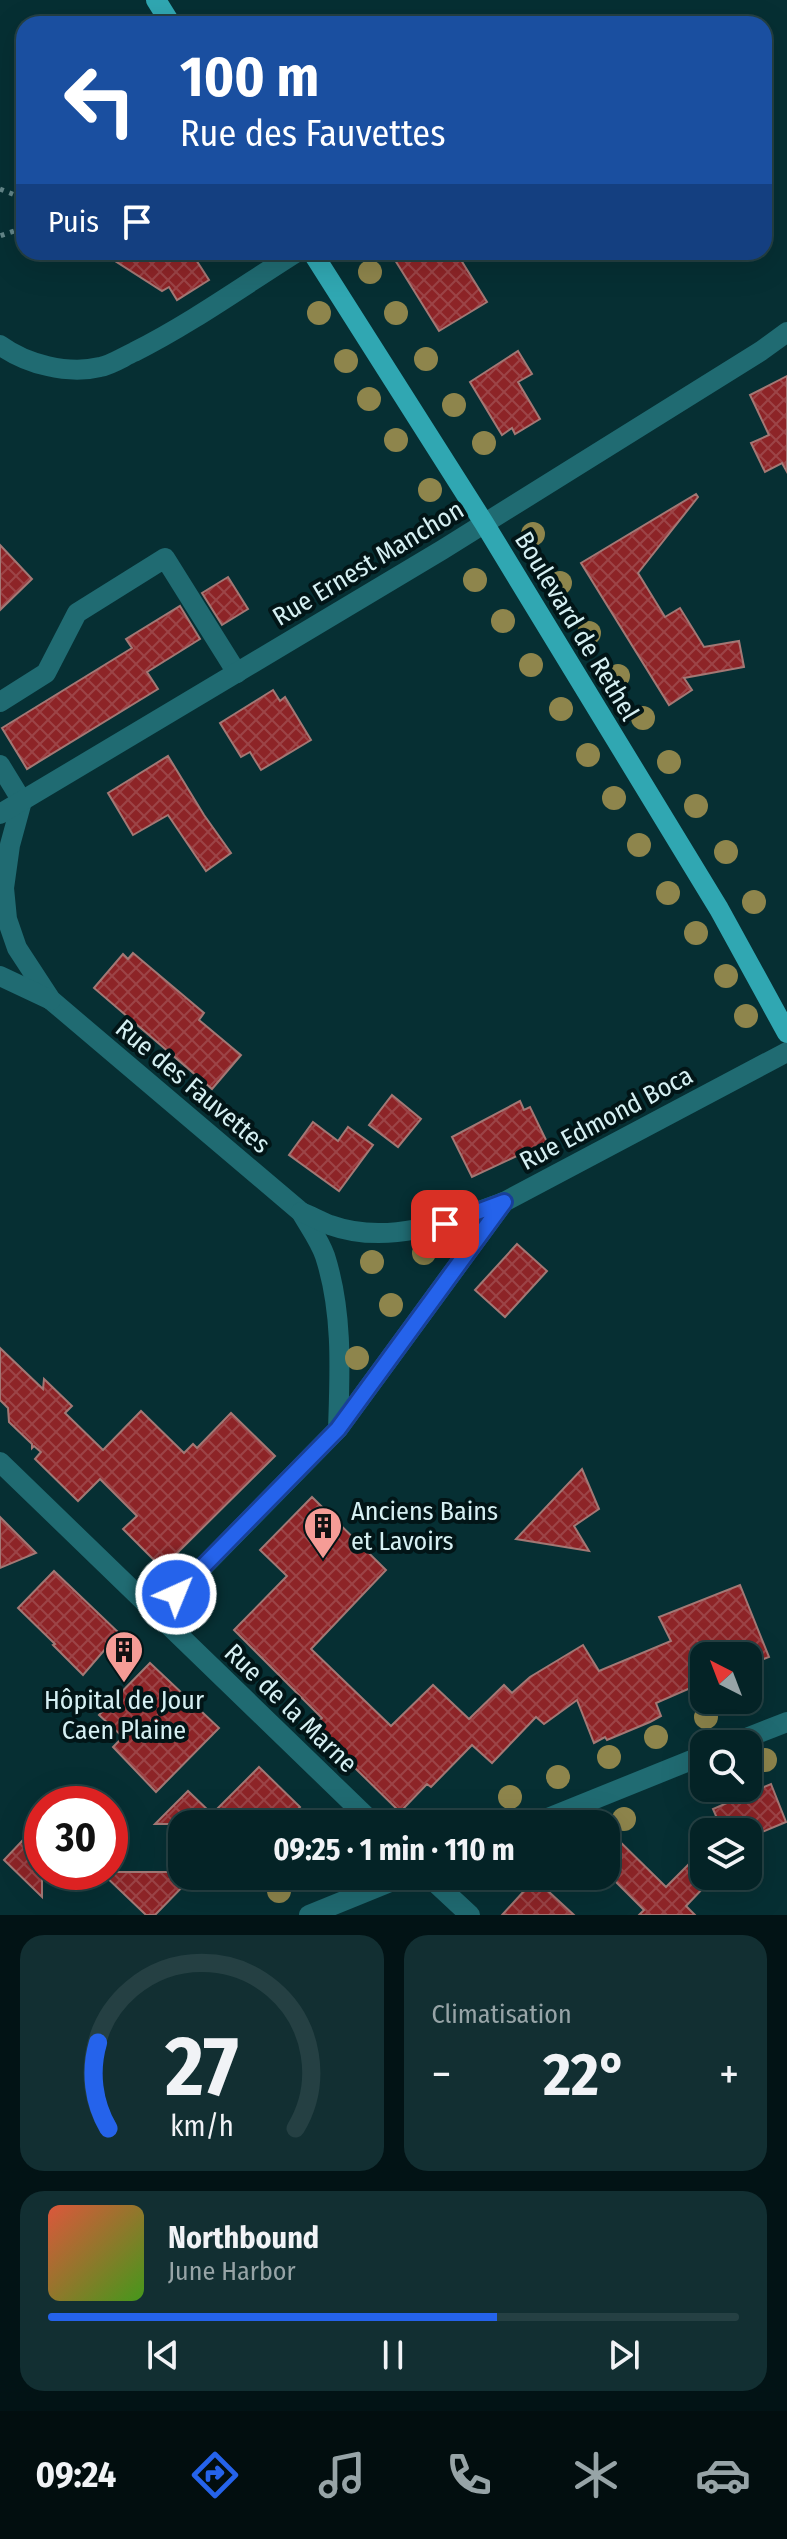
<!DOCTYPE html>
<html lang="fr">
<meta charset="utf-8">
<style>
body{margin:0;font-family:"Fira Sans Condensed",sans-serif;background:#122f32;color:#f1f3f6;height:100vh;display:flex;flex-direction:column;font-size:30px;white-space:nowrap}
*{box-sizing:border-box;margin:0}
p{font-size:26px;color:#97a4a7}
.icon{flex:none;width:44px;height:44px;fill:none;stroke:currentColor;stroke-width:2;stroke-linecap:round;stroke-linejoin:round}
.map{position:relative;height:1915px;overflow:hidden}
.sheet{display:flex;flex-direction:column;gap:20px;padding:20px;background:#021315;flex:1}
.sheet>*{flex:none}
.top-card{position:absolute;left:16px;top:16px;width:756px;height:244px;border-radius:24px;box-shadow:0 8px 32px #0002,0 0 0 2px #254043;background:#1a4fa0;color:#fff;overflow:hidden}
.needle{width:52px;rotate:318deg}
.controls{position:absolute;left:690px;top:1642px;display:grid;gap:16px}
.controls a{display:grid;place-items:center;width:72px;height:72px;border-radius:16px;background:#042326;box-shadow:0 8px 32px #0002,0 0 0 2px #254043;font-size:40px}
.speed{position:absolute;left:24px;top:1786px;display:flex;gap:16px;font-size:40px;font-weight:700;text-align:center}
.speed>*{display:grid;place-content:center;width:104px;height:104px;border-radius:50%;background:#042326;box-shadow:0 8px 32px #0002,0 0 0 2px #254043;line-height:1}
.speed .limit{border:12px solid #d22;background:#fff;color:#111}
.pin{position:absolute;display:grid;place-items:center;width:68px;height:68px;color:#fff;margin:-34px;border-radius:16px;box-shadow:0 4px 12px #0006}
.me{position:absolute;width:88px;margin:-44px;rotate:44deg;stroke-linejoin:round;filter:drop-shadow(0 0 6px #0008)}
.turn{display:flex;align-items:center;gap:28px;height:168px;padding:0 32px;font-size:36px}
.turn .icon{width:104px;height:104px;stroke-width:2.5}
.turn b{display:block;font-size:56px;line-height:68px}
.then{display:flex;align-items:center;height:76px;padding:0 32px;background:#0003;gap:16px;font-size:30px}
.big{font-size:60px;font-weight:700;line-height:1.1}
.sheet .card{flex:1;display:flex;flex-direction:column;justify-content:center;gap:12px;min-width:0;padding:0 28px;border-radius:24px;background:#122f32}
.sheet .dial{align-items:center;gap:0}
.dial svg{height:208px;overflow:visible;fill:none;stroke:#254043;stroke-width:7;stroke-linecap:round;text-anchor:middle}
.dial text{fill:#f1f3f6;stroke:none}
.song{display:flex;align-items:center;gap:24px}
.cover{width:96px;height:96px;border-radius:12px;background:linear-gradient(135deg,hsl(10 70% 55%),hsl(100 70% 35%))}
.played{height:8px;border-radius:4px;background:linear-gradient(90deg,#2563eb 65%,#254043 65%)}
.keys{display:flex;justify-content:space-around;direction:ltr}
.heat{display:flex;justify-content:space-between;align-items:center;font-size:44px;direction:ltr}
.sheet .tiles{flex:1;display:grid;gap:20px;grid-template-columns:1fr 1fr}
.card:last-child{grid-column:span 2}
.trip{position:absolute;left:168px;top:1810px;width:452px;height:80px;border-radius:24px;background:#042326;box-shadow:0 8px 32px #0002,0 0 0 2px #254043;font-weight:700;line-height:80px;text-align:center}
.tabs{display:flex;height:128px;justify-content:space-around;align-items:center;background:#020e0f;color:#97a4a7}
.tabs .icon{width:56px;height:56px}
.tabs .current{color:#2563eb}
.tabs b{font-size:36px;color:#f1f3f6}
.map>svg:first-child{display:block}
</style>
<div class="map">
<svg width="787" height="1915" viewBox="0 0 787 1915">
<defs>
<pattern id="building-cross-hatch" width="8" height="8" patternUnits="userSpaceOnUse" patternTransform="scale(2)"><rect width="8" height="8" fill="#8d2427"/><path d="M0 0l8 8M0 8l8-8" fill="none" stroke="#9c4447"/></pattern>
</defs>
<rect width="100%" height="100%" fill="#062f33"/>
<g fill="url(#building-cross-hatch)" stroke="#a37875" stroke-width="2">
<polygon points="101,252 191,252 209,280 177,300 169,287 162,291"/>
<polygon points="390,252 456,252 487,302 439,331"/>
<polygon points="518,351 532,374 518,382 540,419 515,434 512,428 502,435 470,382"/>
<polygon points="787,376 787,472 782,463 765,472 751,443 769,435 750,395"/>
<polygon points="696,494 698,497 638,573 665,617 680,608 704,647 739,641 744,667 684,678 692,690 669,705 581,563"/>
<polygon points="0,545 32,579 0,610"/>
<polygon points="228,577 248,609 222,625 202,593"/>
<polygon points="180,606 200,639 147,672 158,689 27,769 2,728 132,648 126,639"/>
<polygon points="273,690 280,701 285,697 311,740 261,770 250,752 241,757 220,723"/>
<polygon points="168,756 204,815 231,853 206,871 168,815 133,835 108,793"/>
<polygon points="133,953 204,1013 199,1020 241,1055 212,1089 94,988 123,954 128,959"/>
<polygon points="392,1095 421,1119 398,1147 369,1125"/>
<polygon points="520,1101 524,1110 530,1107 547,1142 472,1177 452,1137"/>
<polygon points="313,1122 338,1141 348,1127 373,1145 339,1191 289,1155"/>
<polygon points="517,1244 547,1271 505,1317 475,1290"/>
<polygon points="0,1348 43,1389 44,1379 72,1406 65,1413 103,1450 141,1411 184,1453 193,1444 197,1448 231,1413 275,1456 162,1568 123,1529 137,1516 100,1479 78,1501 35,1459 41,1452 34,1446 32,1448 32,1444 9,1422 8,1408 0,1400"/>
<polygon points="582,1469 599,1509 574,1526 589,1551 516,1539"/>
<polygon points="312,1497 386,1570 311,1649 391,1726 433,1685 469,1719 504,1685 512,1693 530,1677 583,1645 599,1671 671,1641 659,1617 740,1585 769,1657 748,1665 748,1656 704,1656 704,1682 656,1703 661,1716 650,1722 607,1740 605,1737 594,1743 577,1700 544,1724 536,1717 492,1763 472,1745 431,1787 427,1784 400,1812 313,1727 322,1718 234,1630 287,1576 260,1550"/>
<polygon points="0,1517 36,1553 0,1568"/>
<polygon points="54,1571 119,1633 83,1675 53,1645 55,1644 18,1608"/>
<polygon points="150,1663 219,1728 156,1792 113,1747 123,1737 99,1715"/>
<polygon points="259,1767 300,1807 284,1824 155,1824 188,1791 212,1814"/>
<polygon points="771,1784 786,1822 762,1832 723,1832 713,1809"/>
<polygon points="42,1820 42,1897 4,1860"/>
<polygon points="606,1828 666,1887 688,1865 707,1884 686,1906 695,1915 639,1915 644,1910 606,1872"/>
<polygon points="101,1872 182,1872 182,1876 193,1876 155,1915 146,1915"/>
<polygon points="535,1879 574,1915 502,1915"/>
</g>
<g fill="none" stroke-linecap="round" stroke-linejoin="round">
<polyline stroke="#628588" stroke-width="5" stroke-dasharray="4 6" stroke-linecap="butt" points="0,189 20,197 20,229 0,236"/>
<g stroke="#206b72" stroke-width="20">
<path d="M0,345c26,19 68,30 100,22 11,-2 23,-10 34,-15 56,-28 109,-66 163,-100"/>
<polyline points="0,702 46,673 77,613 165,558 237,673"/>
<path d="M0,765l22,36 -12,44 -6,43 3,31 10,29 34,52 250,212c8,14 19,29 24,44 18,56 15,115 13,173"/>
<polyline points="0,814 442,550 761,351 787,332"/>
<polyline points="0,976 51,1000"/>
<path d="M301,1212c10,4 19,9 29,13 58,21 120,-3 174,-23"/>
<polyline points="0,1462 374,1824"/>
<polyline points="156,1615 338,1429 504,1202 787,1052"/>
<polyline points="731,1744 787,1722"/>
<polyline points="533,1824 704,1755"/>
<polyline points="428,1876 470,1915"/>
<polyline points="309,1915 405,1876"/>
</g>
<g stroke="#30a7b2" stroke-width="20">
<polyline points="156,0 171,24"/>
<polyline points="312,252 484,523 719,909 787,1033"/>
</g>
</g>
<g fill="#8e854c">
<circle cx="370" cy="272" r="12"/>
<circle cx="319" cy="313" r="12"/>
<circle cx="396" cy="313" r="12"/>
<circle cx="426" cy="359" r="12"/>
<circle cx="346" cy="361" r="12"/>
<circle cx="369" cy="399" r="12"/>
<circle cx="454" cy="405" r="12"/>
<circle cx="396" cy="440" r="12"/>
<circle cx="484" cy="443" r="12"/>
<circle cx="430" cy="490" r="12"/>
<circle cx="533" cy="534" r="12"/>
<circle cx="475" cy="580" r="12"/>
<circle cx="560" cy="583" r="12"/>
<circle cx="503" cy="621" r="12"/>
<circle cx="589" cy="633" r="12"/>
<circle cx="531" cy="665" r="12"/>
<circle cx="618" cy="676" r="12"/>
<circle cx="561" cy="709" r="12"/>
<circle cx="643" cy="718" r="12"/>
<circle cx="588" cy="755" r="12"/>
<circle cx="669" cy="762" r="12"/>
<circle cx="614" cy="798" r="12"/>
<circle cx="696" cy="806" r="12"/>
<circle cx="639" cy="845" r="12"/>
<circle cx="726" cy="852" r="12"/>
<circle cx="668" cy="893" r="12"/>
<circle cx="754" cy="902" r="12"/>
<circle cx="696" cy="933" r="12"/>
<circle cx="726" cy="976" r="12"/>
<circle cx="746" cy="1016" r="12"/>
<circle cx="424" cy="1253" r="12"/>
<circle cx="372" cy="1262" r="12"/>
<circle cx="391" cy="1305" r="12"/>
<circle cx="357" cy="1358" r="12"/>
<circle cx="706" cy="1717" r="12"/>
<circle cx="656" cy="1737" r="12"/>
<circle cx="609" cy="1757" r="12"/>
<circle cx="765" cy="1760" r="12"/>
<circle cx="558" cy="1777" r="12"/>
<circle cx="510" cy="1797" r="12"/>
<circle cx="624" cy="1819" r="12"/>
<circle cx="279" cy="1891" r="12"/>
</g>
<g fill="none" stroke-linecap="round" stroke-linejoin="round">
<g stroke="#184099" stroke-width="20">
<polyline id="route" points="176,1594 338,1429 504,1202 445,1224"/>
</g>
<use href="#route" stroke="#2563eb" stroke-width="14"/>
</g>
<defs>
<g id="building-pin" transform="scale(2)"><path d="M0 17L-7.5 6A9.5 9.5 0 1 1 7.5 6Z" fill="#f59c96" stroke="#021517"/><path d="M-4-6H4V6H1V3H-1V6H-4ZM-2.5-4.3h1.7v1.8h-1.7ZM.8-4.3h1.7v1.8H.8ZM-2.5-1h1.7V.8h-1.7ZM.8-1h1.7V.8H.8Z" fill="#111"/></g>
</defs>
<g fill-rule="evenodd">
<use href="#building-pin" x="323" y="1526"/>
<use href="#building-pin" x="124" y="1650"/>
</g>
<g text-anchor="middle" stroke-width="8" stroke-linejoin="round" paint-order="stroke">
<g font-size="26" fill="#d6f0f3" stroke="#021517">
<text transform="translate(368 563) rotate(-31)" y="9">Rue Ernest Manchon</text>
<text transform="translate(577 626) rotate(59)" y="9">Boulevard de Rethel</text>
<text transform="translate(193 1086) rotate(40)" y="9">Rue des Fauvettes</text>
<text transform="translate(606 1118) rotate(-28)" y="9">Rue Edmond Boca</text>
<text transform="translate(291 1708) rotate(44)" y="9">Rue de la Marne</text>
</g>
<g font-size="26" fill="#d6f0f3" stroke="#021517" text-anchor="start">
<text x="351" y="1520">Anciens Bains<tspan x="351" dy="30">et Lavoirs</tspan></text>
<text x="124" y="1709" text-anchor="middle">Hôpital de Jour<tspan x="124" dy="30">Caen Plaine</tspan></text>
</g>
</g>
</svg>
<div class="controls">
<a><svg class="needle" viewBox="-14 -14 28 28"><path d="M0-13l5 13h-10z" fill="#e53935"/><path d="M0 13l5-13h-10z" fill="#97a4a7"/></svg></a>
<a><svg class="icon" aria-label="search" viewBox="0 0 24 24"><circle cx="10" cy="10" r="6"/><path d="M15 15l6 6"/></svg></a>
<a><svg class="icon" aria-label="layers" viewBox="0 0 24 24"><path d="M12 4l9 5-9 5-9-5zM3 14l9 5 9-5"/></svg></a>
</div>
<div class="speed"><div class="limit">30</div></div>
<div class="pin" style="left:445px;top:1224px;background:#d93025"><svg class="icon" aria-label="arrive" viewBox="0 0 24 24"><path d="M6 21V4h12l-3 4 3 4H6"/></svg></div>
<svg class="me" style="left:176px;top:1594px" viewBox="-20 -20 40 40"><circle r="17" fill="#2563eb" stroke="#fff" stroke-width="3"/><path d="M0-11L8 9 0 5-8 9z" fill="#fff"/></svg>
<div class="trip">09:25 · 1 min · 110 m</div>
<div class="top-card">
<div class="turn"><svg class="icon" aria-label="left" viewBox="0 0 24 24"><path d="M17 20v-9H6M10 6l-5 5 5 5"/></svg><div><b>100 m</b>Rue des Fauvettes</div></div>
<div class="then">Puis<svg class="icon" aria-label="arrive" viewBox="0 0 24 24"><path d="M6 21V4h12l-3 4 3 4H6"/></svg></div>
</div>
</div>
<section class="sheet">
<div class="tiles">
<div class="card dial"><svg viewBox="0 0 100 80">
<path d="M14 69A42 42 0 1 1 86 69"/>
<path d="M14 69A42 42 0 0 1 10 36" stroke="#2563eb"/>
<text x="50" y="56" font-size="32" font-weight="700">27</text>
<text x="50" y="72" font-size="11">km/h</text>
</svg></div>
<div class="card"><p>Climatisation</p>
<div class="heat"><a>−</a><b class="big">22°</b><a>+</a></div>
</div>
<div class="card">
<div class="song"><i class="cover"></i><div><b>Northbound</b><p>June Harbor</p></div></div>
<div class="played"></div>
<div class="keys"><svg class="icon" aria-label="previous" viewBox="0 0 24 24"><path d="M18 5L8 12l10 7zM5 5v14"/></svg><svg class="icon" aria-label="pause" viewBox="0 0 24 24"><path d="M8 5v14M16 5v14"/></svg><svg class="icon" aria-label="next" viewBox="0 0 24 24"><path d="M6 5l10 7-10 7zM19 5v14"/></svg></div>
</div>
</div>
</section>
<nav class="tabs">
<b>09:24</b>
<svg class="icon current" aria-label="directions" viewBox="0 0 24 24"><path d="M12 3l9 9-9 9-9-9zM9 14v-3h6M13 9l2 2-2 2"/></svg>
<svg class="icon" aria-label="music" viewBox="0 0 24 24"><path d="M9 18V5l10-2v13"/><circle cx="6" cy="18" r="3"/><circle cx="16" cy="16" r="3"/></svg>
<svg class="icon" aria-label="phone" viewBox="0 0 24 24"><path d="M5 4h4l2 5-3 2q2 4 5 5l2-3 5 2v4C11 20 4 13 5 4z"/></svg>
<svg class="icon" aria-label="climate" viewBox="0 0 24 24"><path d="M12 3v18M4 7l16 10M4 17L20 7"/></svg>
<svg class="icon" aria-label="car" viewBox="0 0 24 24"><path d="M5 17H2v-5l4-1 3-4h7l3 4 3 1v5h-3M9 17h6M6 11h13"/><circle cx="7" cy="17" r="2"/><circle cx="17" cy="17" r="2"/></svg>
</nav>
